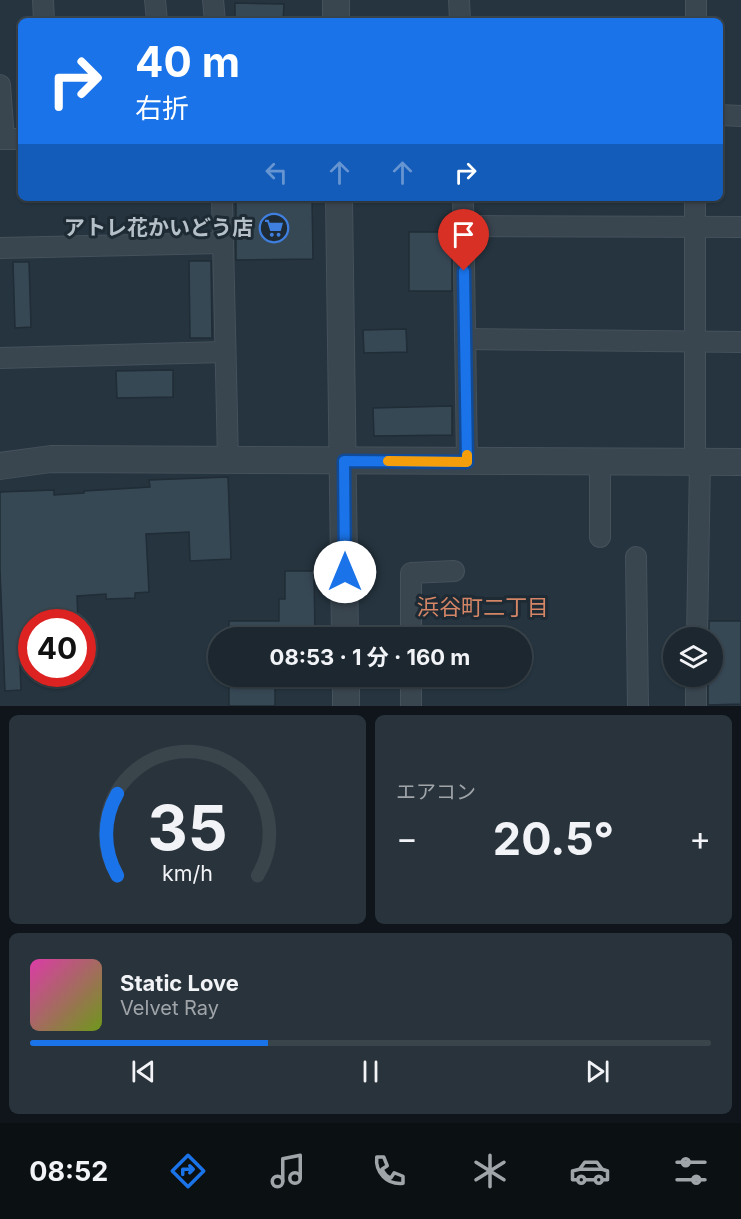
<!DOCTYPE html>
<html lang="ja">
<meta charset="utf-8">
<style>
body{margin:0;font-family:Inter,"Noto Sans JP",sans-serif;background:#29333b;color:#f1f3f6;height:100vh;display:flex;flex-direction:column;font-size:22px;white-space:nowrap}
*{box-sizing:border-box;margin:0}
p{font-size:20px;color:#a0a5aa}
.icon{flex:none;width:33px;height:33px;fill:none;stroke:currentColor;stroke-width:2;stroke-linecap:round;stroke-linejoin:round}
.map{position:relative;height:706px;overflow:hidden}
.details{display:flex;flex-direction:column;gap:9px;padding:9px;background:#0f151a;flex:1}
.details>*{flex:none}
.banner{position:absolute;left:18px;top:18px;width:705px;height:183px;border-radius:9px;box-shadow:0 2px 4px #0004,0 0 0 2px #3a444b;background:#1a73e8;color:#fff;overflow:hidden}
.tools{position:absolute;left:663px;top:627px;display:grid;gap:12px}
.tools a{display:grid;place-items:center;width:60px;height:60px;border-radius:50%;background:#1c272f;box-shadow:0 2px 4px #0004,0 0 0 2px #3a444b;font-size:30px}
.speed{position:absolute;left:18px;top:609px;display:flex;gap:12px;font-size:30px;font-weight:700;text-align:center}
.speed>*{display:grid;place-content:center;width:78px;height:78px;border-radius:50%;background:#1c272f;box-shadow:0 2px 4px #0004,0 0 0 2px #3a444b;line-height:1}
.speed .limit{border:9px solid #d22;background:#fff;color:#111}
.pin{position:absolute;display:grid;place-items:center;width:51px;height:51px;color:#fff;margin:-62px -26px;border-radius:50% 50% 50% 0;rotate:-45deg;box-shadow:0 0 6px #0007}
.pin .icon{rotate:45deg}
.me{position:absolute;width:66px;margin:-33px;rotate:0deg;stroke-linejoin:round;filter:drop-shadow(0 0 4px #0008)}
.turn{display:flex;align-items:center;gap:21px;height:126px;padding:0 18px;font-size:27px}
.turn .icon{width:78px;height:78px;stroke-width:2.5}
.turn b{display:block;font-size:42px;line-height:51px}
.lanes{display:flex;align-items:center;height:57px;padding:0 18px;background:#0003;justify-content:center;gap:30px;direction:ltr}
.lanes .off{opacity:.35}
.big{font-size:45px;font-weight:700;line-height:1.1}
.details .tile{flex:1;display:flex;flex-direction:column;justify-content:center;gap:9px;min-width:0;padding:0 21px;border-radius:9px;background:#29333b}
.details .dial{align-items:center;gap:0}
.dial svg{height:156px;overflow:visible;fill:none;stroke:#3a444b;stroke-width:7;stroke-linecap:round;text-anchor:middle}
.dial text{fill:#f1f3f6;stroke:none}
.song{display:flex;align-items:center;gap:18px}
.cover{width:72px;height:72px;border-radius:9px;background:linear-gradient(135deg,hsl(320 70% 55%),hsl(80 70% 35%))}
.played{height:6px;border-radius:3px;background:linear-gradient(90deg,#1a73e8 35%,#3a444b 35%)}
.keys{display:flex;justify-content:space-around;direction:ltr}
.heat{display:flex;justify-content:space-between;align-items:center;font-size:33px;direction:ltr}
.details .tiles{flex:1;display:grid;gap:9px;grid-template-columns:1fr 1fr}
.tile:last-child{grid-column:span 2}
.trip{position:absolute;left:208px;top:627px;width:324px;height:60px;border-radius:30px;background:#1c272f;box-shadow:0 2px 4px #0004,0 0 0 2px #3a444b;font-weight:700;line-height:60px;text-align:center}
.tab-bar{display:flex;height:96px;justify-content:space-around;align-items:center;background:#0b1013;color:#a0a5aa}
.tab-bar .icon{width:42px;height:42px}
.tab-bar .current{color:#1a73e8}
.tab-bar b{font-size:27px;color:#f1f3f6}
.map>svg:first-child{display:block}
</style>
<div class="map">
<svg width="741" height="706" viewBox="0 0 741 706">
<rect width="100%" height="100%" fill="#25343f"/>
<g fill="#374855" stroke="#202c36" stroke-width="1.5">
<polygon points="235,3 284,4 283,21 235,21"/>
<polygon points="236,198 312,198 313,259 236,260"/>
<rect x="409" y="232" width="43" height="59"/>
<polygon points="189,261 211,261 212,338 190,338"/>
<polygon points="13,262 29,262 31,327 15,328"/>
<polygon points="406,329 407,352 364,353 363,330"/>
<polygon points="173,370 173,397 117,398 116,371"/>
<polygon points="452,406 452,435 374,436 373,408"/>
<polygon points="228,477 231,559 190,561 189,532 146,534 149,592 135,593 135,598 106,599 106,594 77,596 78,622 32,622 32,664 20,665 21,690 5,691 0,571 0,492 54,490 54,495 84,493 84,491 150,487 149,480"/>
<polygon points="285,571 314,571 315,638 229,638 229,621 279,621 279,599 285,599"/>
<polygon points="709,621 741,621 741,704 708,705 708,676 712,676 712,638 709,638"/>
<rect x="229" y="676" width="46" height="30"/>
</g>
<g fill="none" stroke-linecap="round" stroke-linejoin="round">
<g stroke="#45515b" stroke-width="22">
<g id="minor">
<polyline points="43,0 44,21"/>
<polyline points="155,0 157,21"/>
<polyline points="213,0 215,21"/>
<polyline points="459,0 460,21"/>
<polyline points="696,21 696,0"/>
<polyline points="0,85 4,139"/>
<polyline points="720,115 741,116"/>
<polyline points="0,139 21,139"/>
<polyline points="222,198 228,460"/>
<polyline points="463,198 467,462"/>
<polyline points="463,226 741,227"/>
<polyline points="0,248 223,243"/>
<polyline points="465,339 741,342"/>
<polyline points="0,358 224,352"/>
<polyline points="695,462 695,198"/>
<polyline points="600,537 600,462"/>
<polyline points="636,557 638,706"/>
<polyline points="411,638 411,573 454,571"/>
<polyline points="697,638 700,462"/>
<polyline points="411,706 411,676"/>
<polyline points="696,706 696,676"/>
</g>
</g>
<g stroke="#45515b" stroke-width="28">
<g id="tertiary">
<polyline points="336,0 336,21"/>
<polyline points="339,198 345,638"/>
<polyline points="0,466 51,459 741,462"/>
<polyline points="346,676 346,706"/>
</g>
</g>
<use href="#minor" stroke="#39454f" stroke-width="20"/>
<use href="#tertiary" stroke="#39454f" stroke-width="26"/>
</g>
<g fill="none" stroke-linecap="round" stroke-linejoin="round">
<g stroke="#114b97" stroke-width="15">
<polyline id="route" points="345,572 344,461 467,462 464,271"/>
</g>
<use href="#route" stroke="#1a73e8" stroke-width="10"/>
<polyline stroke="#f59e0b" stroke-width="10" points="388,461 467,462 467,455"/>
</g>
<defs>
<g id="supermarket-ring" transform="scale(1.5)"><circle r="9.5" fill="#1e2a34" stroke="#3f7fe0" stroke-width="1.5"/><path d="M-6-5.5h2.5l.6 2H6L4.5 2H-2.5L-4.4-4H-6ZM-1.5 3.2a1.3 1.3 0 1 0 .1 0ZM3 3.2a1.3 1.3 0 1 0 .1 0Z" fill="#3f7fe0"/></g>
</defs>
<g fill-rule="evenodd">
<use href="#supermarket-ring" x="274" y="228"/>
</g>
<g text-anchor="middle" stroke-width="6" stroke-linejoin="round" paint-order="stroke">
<g font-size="21" font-weight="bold" fill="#b5c0c9" stroke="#1e2a34" text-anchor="end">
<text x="253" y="235">アトレ花かいどう店</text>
</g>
<g font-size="22" fill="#d48666" stroke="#1e2a34">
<text x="483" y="615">浜谷町二丁目</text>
</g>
</g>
</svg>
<div class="tools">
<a><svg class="icon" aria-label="layers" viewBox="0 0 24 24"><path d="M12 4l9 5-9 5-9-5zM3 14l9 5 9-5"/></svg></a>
</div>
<div class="speed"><div class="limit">40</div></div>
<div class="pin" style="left:464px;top:271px;background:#d93025"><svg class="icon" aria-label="arrive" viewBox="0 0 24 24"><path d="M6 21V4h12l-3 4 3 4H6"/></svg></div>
<svg class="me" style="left:345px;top:572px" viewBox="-20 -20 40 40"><circle r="19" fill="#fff"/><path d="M0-13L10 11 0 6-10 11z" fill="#1a73e8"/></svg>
<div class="trip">08:53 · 1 分 · 160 m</div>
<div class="banner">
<div class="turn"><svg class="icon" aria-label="right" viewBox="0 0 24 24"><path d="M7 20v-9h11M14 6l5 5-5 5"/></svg><div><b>40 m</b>右折</div></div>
<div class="lanes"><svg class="icon off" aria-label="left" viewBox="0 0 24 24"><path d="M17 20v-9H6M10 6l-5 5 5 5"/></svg><svg class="icon off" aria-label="ahead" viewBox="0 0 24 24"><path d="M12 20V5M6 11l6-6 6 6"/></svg><svg class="icon off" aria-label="ahead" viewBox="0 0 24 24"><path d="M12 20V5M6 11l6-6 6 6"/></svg><svg class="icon" aria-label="right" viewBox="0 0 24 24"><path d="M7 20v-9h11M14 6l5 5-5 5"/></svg></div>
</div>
</div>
<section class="details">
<div class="tiles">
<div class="tile dial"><svg viewBox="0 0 100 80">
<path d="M14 69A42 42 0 1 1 86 69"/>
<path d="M14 69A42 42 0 0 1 14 27" stroke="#1a73e8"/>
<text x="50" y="56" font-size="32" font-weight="700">35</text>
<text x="50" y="72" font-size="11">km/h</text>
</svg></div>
<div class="tile"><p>エアコン</p>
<div class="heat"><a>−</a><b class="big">20.5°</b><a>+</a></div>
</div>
<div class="tile">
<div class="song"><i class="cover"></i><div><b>Static Love</b><p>Velvet Ray</p></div></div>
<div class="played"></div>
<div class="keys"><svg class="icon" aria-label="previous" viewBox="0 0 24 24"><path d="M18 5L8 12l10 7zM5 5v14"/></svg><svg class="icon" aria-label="pause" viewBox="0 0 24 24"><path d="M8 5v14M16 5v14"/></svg><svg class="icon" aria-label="next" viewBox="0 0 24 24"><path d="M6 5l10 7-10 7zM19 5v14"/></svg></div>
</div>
</div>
</section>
<nav class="tab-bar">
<b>08:52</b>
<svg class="icon current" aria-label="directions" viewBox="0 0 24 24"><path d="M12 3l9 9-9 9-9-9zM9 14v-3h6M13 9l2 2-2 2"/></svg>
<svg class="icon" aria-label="music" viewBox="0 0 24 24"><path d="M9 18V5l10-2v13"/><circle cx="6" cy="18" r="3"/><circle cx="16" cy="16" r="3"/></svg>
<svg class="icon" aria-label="phone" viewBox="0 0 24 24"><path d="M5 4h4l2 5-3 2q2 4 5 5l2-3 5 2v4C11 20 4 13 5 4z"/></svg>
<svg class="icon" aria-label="climate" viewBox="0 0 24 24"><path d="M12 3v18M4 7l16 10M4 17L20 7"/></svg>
<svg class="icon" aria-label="car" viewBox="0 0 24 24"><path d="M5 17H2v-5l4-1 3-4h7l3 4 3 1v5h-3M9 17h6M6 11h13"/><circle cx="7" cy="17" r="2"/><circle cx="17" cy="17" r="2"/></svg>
<svg class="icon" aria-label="filters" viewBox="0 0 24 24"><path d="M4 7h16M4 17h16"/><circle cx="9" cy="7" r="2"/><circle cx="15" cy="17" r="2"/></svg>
</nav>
